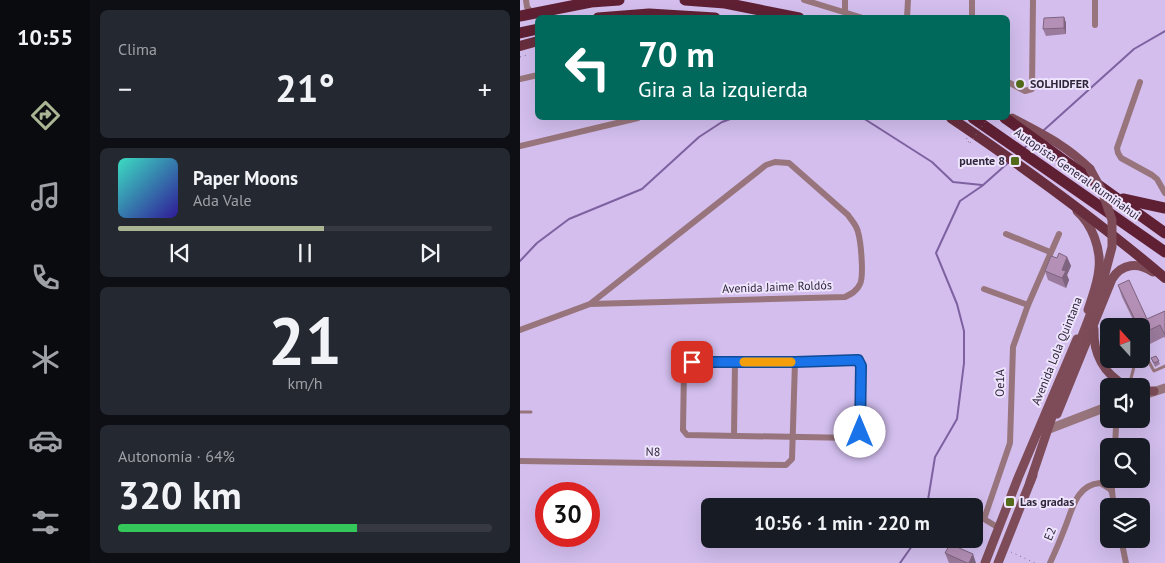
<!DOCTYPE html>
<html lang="es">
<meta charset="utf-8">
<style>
body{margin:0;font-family:"PT Sans",sans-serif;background:#242831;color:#f1f3f6;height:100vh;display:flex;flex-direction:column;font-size:19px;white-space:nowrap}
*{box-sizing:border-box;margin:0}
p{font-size:16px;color:#9ea1a6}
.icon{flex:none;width:28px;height:28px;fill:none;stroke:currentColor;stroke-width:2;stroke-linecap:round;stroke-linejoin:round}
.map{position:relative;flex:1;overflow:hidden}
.sheet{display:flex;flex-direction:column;gap:10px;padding:10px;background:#0d0f14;width:430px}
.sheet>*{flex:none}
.top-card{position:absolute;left:15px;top:15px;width:475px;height:105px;border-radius:8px;box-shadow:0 5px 20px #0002;background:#00695c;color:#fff;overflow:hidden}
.needle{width:32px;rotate:339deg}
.controls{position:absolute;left:580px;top:318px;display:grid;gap:10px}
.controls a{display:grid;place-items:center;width:50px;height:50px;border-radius:8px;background:#171b24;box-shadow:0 5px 20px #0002;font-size:25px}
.speed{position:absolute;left:15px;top:482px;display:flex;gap:10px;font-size:25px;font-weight:700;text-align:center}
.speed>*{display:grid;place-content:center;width:65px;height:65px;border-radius:50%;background:#171b24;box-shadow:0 5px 20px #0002;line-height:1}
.speed .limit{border:8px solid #d22;background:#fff;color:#111}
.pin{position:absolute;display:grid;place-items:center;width:42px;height:42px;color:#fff;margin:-21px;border-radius:10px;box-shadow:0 2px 8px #0006}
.me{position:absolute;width:55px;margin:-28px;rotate:0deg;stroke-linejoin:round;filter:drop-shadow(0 0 4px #0008)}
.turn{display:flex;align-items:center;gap:18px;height:105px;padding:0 20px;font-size:22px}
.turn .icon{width:65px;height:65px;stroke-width:2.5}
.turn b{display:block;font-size:35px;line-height:42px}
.big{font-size:38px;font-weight:700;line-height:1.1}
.sheet .tile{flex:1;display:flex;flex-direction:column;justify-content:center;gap:8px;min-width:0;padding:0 18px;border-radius:8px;background:#242831}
.sheet .dial{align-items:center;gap:0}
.dial b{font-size:65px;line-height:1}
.song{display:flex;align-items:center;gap:15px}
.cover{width:60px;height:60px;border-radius:8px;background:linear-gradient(135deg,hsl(170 70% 55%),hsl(250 70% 35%))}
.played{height:5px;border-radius:2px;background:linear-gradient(90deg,#aab693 55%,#363941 55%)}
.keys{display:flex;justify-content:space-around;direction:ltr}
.heat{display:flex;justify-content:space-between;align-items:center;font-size:28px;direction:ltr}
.charge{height:8px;border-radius:4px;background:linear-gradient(90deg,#34c759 64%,#363941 0)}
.trip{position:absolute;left:181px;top:498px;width:282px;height:50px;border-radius:8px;background:#171b24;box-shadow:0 5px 20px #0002;font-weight:700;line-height:50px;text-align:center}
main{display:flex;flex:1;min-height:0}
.dock{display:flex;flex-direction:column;width:90px;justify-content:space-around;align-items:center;background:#090b0e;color:#9ea1a6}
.dock .icon{width:35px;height:35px}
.dock .current{color:#aab693}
.dock b{font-size:22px;color:#f1f3f6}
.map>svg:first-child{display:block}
</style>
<main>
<nav class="dock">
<b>10:55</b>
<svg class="icon current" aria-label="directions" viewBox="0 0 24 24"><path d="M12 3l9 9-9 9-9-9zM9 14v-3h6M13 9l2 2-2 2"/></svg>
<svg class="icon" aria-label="music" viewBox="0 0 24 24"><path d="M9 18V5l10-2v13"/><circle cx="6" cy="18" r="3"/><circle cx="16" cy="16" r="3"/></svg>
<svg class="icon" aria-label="phone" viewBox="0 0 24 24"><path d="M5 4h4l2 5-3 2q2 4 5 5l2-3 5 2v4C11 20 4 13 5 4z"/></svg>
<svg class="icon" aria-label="climate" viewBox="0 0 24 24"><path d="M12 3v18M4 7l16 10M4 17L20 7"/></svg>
<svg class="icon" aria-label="car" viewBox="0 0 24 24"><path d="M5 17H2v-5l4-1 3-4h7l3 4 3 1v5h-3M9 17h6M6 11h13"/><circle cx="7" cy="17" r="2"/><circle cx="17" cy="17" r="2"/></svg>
<svg class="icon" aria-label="filters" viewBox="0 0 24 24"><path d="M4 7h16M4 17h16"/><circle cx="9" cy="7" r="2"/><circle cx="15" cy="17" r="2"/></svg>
</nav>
<section class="sheet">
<div class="tile"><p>Clima</p>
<div class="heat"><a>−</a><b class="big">21°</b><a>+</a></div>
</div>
<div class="tile">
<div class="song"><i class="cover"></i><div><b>Paper Moons</b><p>Ada Vale</p></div></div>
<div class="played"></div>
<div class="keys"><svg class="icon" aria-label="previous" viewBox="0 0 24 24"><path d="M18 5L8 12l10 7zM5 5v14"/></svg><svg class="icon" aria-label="pause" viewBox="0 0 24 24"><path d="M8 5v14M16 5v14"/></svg><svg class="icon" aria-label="next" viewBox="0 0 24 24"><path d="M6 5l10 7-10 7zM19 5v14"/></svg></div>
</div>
<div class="tile dial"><b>21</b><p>km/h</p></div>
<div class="tile"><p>Autonomía · 64%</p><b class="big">320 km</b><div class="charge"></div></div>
</section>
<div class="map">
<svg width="645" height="563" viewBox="0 0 645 563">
<rect width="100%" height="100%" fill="#d3beee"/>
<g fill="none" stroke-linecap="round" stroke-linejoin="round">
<g stroke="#7e61a0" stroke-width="2">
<polyline points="343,118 412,162 433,182 462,185"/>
<polyline points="524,130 614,49 645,31"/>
<polyline points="503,149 511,142"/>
<polyline points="0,261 17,243 49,219 122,189 179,137 202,122 213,118"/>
<polyline points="407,506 415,457 437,419 444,363 444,331 437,304 416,253 440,201 462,186 489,162"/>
<polyline points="380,563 397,539"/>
</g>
<g stroke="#7c6e8e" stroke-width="1" stroke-dasharray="1 4" stroke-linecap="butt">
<polyline points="0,57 7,55 6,53"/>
<polyline points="447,138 446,140 450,143"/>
<polyline points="491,552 515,563"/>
</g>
<g stroke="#98757c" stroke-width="3">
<polyline points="606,321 608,326"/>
<polyline points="621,354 629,362 634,371 645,366"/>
<polyline points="609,386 616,359"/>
<polyline points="0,412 11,412"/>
</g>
<g stroke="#98757c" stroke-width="6">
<polyline points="6,0 7,7 12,13"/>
<polyline points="284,0 343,18"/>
<polyline points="325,11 325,0"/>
<polyline points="387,18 388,0"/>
<polyline points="452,18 452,0"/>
<polyline points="575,25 575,0"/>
<polyline points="0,79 18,75"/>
<polyline points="488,82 505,91 512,89 513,0"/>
<polyline points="620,82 597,148 598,153 601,158 632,175 637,179 645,193"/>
<polyline points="0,146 118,118"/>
<polyline points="486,234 530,252"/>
<polyline points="464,289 508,305"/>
<path d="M0,330l70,-26 176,-139 9,-3 14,1 59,52c4,6 9,11 10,17 3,10 6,44 2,52 -3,7 -9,10 -15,13l-255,7"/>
<polygon points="338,360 341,366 340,432 339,436 334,438 167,435 163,430 164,369 167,364 172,362 275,362"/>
<polyline points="214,435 215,362"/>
<polyline points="595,446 596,427"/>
<polyline points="0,461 266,465 272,459 275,362"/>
<polyline points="592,479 592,492 594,506"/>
<polyline points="479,528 464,519 490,443 493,347 508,305 539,234"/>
<polyline points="601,539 606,563"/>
<path d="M530,563c5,-11 10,-22 14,-33 8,-18 11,-45 36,-47l10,6 2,3"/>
</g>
<g stroke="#98757c" stroke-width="9">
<polyline points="621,396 645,388"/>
<polyline points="524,431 589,406"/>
</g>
<g stroke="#7d4c58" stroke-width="9">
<path d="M492,118c30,16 54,27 78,51"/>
<path d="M557,211c15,13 24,38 22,57 -1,15 -7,29 -11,42"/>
<path d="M574,329c-1,25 10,45 32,57"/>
<polyline points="621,391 634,391"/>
<path d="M537,414l55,-135c10,-16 26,-17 41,-7"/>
<polyline points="465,563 498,478 557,339"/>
<polyline points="478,563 513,475"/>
</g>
<g stroke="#682e3e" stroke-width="10">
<polyline points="0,46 18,41"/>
<path d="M431,118c74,50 146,102 214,160"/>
</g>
<g stroke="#5f2034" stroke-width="11">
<polyline points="165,0 205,3 279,18"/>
<polyline points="0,16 71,2 99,0"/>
<polyline points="78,18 129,14 195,18"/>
<polyline points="0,33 18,29"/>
<polyline points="453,118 645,252"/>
<polyline points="485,118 645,233"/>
<polyline points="603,199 645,208"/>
</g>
<polyline stroke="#7c6e8e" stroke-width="1" stroke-dasharray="1 4" stroke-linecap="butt" points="450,143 468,118"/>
<polyline stroke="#7d4c58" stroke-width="9" points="510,482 538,399 583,281 592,247 592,220 582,191 570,169"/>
</g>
<g fill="#9b7b9d">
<polygon points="544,17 546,23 546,34 526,36 523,29"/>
<polygon points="547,257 551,266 547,275 549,280 546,288 528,280 525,271 537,258"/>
<polygon points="598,285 627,319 645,311 645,338 644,337 626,346 621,337 621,326 616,326 602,297"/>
<polygon points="636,356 640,364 635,367 631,358"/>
<polygon points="425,553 456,563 429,563"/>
</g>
<g fill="#7e647f">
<polygon points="544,17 546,23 546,34 544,28"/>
<polygon points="547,257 551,266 547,275 549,280 546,288 542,278 542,270"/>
<polygon points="453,554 456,563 449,563"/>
</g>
<g fill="#b48fb6" stroke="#7e647f">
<polygon points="544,17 544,28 523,29 524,18"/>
<polygon points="539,253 547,257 542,270 546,271 542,278 525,271 531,256 537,258"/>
<polygon points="609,280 627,319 645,311 645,335 640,325 621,334 621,326 618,326 598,285"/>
<polygon points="636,356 639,361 634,363 631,358"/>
<polygon points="430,544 453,554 449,563 447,563 425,553"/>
</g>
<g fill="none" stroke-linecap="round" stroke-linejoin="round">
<g stroke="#114b97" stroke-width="12">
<polyline id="route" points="172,362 275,362 338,360 341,366 340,432"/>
</g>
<use href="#route" stroke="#1a73e8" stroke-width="9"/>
<polyline stroke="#f59e0b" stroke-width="9" points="224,362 271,362"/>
</g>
<g fill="#546b1b" stroke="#eee4fd" stroke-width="2">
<circle cx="500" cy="84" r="5"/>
<rect x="490" y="156" width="10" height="10" rx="2.5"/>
<rect x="485" y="497" width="10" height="10" rx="2.5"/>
</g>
<g text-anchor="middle" stroke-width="4" stroke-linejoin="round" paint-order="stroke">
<g font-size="12" font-weight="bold" fill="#30273a" stroke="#eee4fd" text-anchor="start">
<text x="510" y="88">SOLHIDFER</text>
<text x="485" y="165" text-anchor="end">puente 8</text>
<text x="500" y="506">Las gradas</text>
</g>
<g font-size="12" fill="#30273a" stroke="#eee4fd">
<text transform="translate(557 174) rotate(35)" y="4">Autopista General Rumiñahui</text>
<text transform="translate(257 287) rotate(-2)" y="4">Avenida Jaime Roldós</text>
<text transform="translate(537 351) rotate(-68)" y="4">Avenida Lola Quintana</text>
<text transform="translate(480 383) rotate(-89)" y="4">Oe1A</text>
<text transform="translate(133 452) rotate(1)" y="4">N8</text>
<text transform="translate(530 534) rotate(-67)" y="4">E2</text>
</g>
</g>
</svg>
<div class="controls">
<a><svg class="needle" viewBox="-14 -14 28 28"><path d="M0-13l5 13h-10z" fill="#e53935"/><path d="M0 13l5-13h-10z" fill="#9ea1a6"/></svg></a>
<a><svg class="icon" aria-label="sound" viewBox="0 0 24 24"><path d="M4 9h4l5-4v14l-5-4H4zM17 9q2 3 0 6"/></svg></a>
<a><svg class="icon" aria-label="search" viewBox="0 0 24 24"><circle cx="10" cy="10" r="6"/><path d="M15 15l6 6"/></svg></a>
<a><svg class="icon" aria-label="layers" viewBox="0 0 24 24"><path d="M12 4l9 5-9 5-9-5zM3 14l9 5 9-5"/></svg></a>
</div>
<div class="speed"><div class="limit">30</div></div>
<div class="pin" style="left:172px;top:362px;background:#d93025"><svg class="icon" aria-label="arrive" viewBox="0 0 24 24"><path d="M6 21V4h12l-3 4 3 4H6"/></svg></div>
<svg class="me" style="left:340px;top:432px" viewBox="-20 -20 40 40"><circle r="19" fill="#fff"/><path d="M0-13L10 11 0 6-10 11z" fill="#1a73e8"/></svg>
<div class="trip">10:56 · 1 min · 220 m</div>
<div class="top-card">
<div class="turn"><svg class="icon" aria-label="left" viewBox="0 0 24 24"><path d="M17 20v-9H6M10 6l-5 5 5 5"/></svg><div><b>70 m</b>Gira a la izquierda</div></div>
</div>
</div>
</main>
